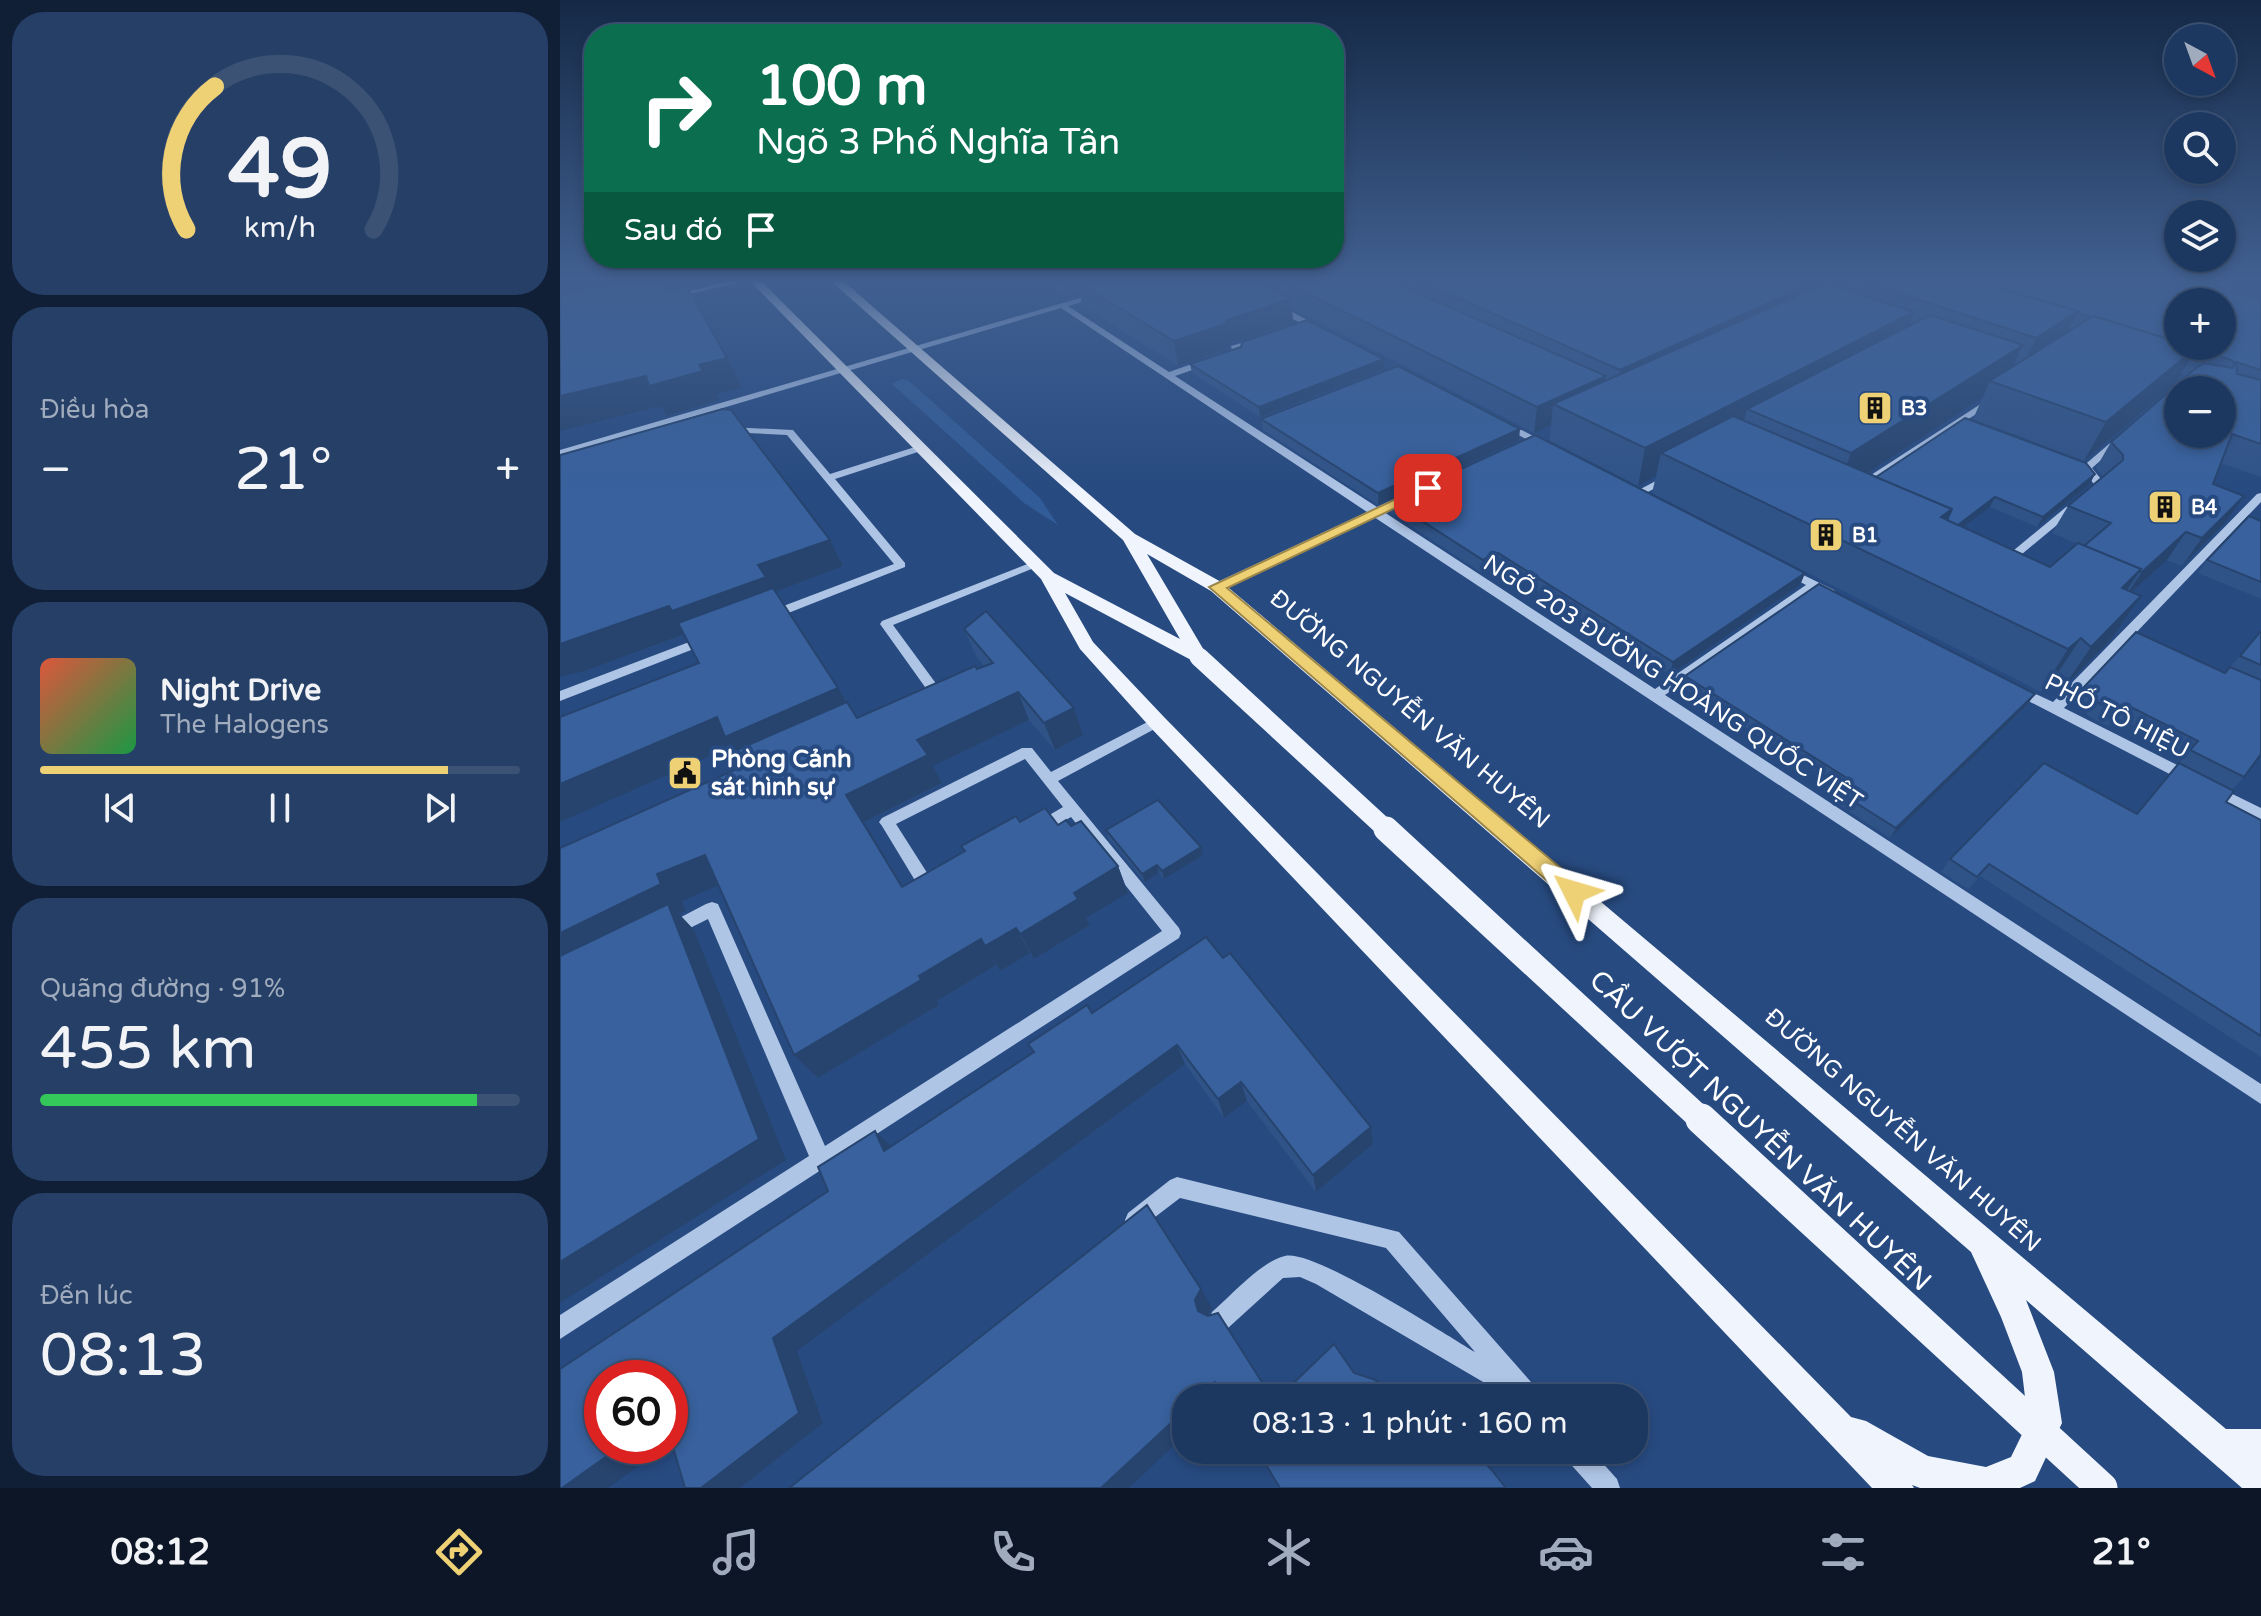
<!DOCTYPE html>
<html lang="vi">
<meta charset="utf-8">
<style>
body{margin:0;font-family:"Varela Round",sans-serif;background:#253f66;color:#f1f3f6;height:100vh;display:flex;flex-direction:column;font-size:30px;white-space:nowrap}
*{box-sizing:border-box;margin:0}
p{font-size:26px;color:#a0acbd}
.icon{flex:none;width:44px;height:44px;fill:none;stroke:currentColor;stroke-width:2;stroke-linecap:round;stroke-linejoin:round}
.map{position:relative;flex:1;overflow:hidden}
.details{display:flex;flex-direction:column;gap:12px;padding:12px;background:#101f35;width:560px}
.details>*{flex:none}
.top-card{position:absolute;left:24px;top:24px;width:760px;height:244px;border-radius:32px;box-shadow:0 4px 12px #0003,0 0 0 2px #3b5275;background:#0b6e4f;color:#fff;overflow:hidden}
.needle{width:52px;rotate:139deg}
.tools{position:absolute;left:1604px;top:24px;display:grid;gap:16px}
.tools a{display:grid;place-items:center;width:72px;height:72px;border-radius:50%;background:#1d3860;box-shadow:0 4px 12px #0003,0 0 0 2px #3b5275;font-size:40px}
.speed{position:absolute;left:24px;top:1360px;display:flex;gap:16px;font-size:40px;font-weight:700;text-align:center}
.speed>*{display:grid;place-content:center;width:104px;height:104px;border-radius:50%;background:#1d3860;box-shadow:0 4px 12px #0003,0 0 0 2px #3b5275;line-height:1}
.speed .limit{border:12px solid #d22;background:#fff;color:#111}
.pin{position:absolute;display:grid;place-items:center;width:68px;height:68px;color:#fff;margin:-34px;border-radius:16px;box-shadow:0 4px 12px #0006}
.me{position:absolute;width:88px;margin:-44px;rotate:310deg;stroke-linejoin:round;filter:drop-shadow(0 0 6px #0008)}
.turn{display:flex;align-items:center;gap:28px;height:168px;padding:0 40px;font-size:36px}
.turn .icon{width:104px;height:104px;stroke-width:2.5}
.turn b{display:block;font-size:56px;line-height:68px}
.then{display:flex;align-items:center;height:76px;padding:0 40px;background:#0003;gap:16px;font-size:30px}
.big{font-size:60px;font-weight:600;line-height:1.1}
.details .card{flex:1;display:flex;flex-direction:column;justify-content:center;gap:12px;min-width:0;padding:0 28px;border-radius:32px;background:#253f66}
.details .dial{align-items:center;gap:0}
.dial svg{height:208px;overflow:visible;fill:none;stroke:#3b5275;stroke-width:7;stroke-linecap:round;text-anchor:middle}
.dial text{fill:#f1f3f6;stroke:none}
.song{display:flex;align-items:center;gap:24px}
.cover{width:96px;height:96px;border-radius:12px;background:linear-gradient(135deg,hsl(10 70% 55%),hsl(140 70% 35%))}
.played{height:8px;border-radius:4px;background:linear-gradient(90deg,#eed075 85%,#3b5275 85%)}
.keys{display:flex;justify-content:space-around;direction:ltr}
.heat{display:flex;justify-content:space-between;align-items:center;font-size:44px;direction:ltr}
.charge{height:12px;border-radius:6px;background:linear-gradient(90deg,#34c759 91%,#3b5275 0)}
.trip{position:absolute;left:612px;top:1384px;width:476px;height:80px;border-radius:32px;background:#1d3860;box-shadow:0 4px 12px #0003,0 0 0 2px #3b5275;font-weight:600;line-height:80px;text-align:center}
.tab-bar{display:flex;height:128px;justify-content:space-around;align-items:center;background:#0c1626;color:#a0acbd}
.tab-bar .icon{width:56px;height:56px}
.tab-bar .active{color:#eed075}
.tab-bar b{font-size:36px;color:#f1f3f6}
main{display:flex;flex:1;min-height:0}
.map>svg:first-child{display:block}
</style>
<main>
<section class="details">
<div class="card dial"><svg viewBox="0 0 100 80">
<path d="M14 69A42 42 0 1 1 86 69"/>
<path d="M14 69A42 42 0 0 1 25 14" stroke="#eed075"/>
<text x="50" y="56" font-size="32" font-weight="700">49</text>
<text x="50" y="72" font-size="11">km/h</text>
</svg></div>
<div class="card"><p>Điều hòa</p>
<div class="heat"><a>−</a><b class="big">21°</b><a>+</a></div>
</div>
<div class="card">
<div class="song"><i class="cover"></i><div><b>Night Drive</b><p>The Halogens</p></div></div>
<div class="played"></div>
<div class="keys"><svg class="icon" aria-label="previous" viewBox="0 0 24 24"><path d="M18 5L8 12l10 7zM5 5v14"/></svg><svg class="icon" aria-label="pause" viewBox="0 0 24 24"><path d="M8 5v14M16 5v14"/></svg><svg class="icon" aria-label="next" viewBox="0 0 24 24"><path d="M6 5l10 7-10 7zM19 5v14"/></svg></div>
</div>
<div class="card"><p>Quãng đường · 91%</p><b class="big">455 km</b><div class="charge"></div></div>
<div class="card"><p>Đến lúc</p><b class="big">08:13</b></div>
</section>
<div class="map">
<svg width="1701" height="1488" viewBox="0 0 1701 1488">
<rect width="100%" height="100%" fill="#274a80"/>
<polygon fill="#325c97" points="342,379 348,380 480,498 498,525 464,503 332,384"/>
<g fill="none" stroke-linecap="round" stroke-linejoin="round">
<g fill="#afc5e6" fill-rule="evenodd">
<polygon points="170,281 185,281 114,298 110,296"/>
<polygon points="537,293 541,295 540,297 508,306 609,372 672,350 671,346 702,337 702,341 680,349 681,353 615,376 817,507 843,495 851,495 851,499 824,512 1095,689 1246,585 1225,574 1225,570 1233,570 1274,590 1276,593 1270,597 1255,590 1105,695 1701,1084 1701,1104 814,517 661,590 653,590 653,584 807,512 501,308 0,456 0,450"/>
<polygon points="714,305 720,305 763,329 756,331 714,309"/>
<polygon points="1433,396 1438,399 1436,401 1303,488 1295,488 1294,486"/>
<polygon points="944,421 989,444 991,446 983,448 941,426 939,424"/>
<polygon points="169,427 233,430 270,474 358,446 364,446 364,450 275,479 345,563 345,567 213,619 205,619 203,616 205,613 334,564 227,435 166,432 166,428"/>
<polygon points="1556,438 1564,440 1532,468 1545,484 1544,486 1450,564 1442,564 1442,560 1534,484 1521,468"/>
<polygon points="1109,474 1113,475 1113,479 1082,495 1078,496 1073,493"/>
<polygon points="1701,493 1701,502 1504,708 1635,774 1637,778 1635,782 1625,782 1451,692 1449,689 1456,685 1493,702 1697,494"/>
<polygon points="475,561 479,562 479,566 333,625 380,689 367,697 357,697 355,694 365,687 320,624 322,621"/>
<polygon points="145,636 151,640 149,643 0,701 0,691"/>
<path d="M597,717l5,2 2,3 -2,3 -104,56 121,147 2,5 -2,5 -619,401v-24l249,-159 -101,-237 -38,19 -6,-2 -2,-5 2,-5 42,-22 6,-2 6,2 107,242 337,-215 -91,-114 -27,15h-10l-3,-4 3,-4 29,-17 -38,-48 -129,65 35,55 7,1 2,5c-4,7 -10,9 -18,7l-40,-66 -3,-4 3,-4 140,-70h10l19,24z"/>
<polygon points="1652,784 1701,808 1701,821 1647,794 1645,790 1647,786"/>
<path d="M617,1177l222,55 139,158 4,8 -35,-2 -191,-112 -16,-7 -17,1 -55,50 -8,3 -8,-3 -3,-8 3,-8c20,-17 48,-50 73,-56 29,-7 158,77 190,96l-89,-104 -206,-50 -38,29 -7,3 -7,-3 -3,-7 3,-7 42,-33z"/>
<polygon points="1003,1450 1031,1450 1057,1479 1060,1488 1032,1488 1006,1459"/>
</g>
<path fill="#eff4fd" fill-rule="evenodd" d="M190,281h11l293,292 126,66 -57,-99 -292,-259h12l292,253 88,49 1003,846h35v59h-19l-216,-188 28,72 8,51 -27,58 -15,7h-100l-8,-3 2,3h-42l-722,-761 -70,-78 -39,-70zM587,554l64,37 760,661 30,65 21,55 6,50 -17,35 -25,10 -58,-11 -62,-35 -15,-4 -687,-700 -71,-75 -28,-49 128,68h12l3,-4z"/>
<polyline stroke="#eff4fd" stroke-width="19" points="639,657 828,831"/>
<polyline stroke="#eff4fd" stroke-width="25" points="826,829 1143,1121"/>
<polyline stroke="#eff4fd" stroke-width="31" points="1141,1119 1542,1488"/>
</g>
<g fill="#305387" fill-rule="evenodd">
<path d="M485,281h350l1,1v-1h427l-1,3 15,2 1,-5h423v196l-40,-14 -8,21 12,39 -43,43 -15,-6 -35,32 9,4 -29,42 -50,51 -9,-9 -12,12 -389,-199 4,-17 -18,10 -89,-46 2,-15 -17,8 -242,-125 1,14 -63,21 -2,5 -50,18 -96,-61 -2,-10 -9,3zM1621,374l6,2 -76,66 -15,26 7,9 -35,29 -16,27 26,11 -28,23 -87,-40 27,-20 47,20 53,-43 -214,-7 -9,-4 116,-76 -10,22 111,42 91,-77z"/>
<polygon points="824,359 824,369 700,417 632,373 630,364"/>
<polygon points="701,419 959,440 818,505 703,430"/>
<polygon points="0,455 270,540 283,566 215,592 297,718 424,666 416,656 404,629 514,708 523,735 495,750 469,720 373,766 382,783 304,822 343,886 460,822 511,826 558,866 568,893 526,918 530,925 474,959 470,953 440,971 436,965 377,1001 379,1005 258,1078 234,1055 158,885 122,901 126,911 119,914 134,930 226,1160 0,848 179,768 176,751 173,746 139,663 124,635 25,671 0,677"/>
<polygon points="831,501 1245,573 1240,585 1110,675 937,565 922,573 831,513"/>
<polygon points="1701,521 1701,599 1638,573 1647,560"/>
<polygon points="1701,631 1701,754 1684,777 1672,790 1619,763 1627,754 1556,717 1548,726 1530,717 1514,701 1523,688 1665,673"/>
<polygon points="1125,676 1468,704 1330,838 1273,801 1277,791 1281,788 1122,687"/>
<polygon points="1666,802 1701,820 1701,1057 1420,876 1408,889 1381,872 1390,859 1577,814"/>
<polygon points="546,830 643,855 604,879 599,873 585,882 548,838"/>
<polygon points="646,937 811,1127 813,1144 756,1192 687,1101 664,1118 625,1064 237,1351 263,1423 180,1488 125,1488 111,1442 110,1443 110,1378 268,1191 331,1147"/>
</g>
<g fill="#27446e">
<polygon points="17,281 94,281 0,316 0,285"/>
<polygon points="507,281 567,281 517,282 520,295 511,298"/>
<polygon points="707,281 720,281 721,292 708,296"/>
<polygon points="1257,281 1263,281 1258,300 1056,395 1060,370"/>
<polygon points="731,299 733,322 670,343 668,348 618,366 614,341 667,320"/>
<polygon points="1518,311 1500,347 1459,375 1476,338"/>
<polygon points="1354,312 1342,346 1187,409 1181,431 1101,453 1096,476 1078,486 1085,448"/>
<polygon points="1463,345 1446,382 1430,381 1423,397 1277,493 1291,453"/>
<polygon points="1637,347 1615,384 1524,461 1546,422"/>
<polygon points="167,358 182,388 156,394 159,400 107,416 101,406 0,431 0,396 86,376"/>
<polygon points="824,359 824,369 700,417 699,407"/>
<polygon points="1046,376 1042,401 993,404 991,425 974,433 977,407"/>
<polygon points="960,429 959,440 818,505 818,493"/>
<polygon points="1535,474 1530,484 1477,527 1483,517"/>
<polygon points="1684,496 1665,523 1622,566 1642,538"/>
<polygon points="1435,497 1430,507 1385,541 1390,531"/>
<polygon points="1392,509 1373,550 1381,517"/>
<polygon points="1626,532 1607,560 1563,600 1582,572"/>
<polygon points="270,540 283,566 215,592 128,633 25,671 0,677 0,644 198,565"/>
<polygon points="938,553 937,565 922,573 923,560"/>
<polygon points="1581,569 1553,611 1562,588"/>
<polygon points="1245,573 1240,585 1110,675 1113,662"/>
<polygon points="1581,596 1552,638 1502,689 1531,647"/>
<polygon points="1521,638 1493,680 1481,692 1508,649"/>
<polygon points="278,688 294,715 186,764 173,746 0,822 0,784 157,717"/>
<polygon points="458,692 469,720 373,766 382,783 304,822 359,913 286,795 357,740"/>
<polygon points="1475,694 1468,704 1330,838 1336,828"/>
<polygon points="514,708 523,735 495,750 484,723"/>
<polygon points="641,847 643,855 604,879 602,871"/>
<polygon points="145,855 168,881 122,901 126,911 119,914 134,930 226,1160 0,1303 0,933 97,874"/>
<polygon points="597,865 599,873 585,882 582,874"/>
<polygon points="558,866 568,893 526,918 530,925 474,959 460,934 514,893"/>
<polygon points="456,928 470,953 440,971 425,946"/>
<polygon points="421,939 436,965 377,1001 379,1005 258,1078 234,1055 359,976"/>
<polygon points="617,1045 625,1064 237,1351 263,1423 180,1488 141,1488 213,1338"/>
<polygon points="681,1082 687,1101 664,1118 658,1099"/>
<polygon points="811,1127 813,1144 756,1192 753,1175"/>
<polygon points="315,1131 333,1148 324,1151"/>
<polygon points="641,1289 652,1308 646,1319 638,1311 635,1300"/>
<polygon points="655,1382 666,1397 664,1398 638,1398"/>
<polygon points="626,1409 626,1434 569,1488 541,1488"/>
<polygon points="61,1446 106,1446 48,1488 2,1488"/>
</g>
<g fill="#38619d" stroke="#27446e" stroke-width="2" fill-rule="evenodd">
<polygon points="0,281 17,281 0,285"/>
<polygon points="61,281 98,281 106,291 127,287 167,358 139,365 143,371 89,386 86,376 0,396 0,294"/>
<polygon points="519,281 697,281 731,299 667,320 665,324 614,341 517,282"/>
<polygon points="722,281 835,281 839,285 1046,376 977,407"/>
<polygon points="860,281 1257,281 1060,370"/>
<polygon points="1302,281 1415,281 1518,311 1476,338"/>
<path d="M1415,281h286v8l-24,-7 -4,3 2,7 26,6v72l-25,-8 1,12 24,6v64l-29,-10 -19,50 31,12 -42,42 -16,-6 -44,40 -3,-1 2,-2 -57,-23 27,-23 -43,-17 55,-46v-5l-12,-13 85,-74 8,-5 28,5 3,-4 -3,-4 -37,-11 2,-2 -4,-1h29v-44h-44v40l-85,-26 -2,1 -14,-4 1,-2zM1618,390h44v44h-44z"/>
<polygon points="1266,283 1354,312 1085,448 993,404"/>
<polygon points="1370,315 1463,345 1291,453 1187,409"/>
<polygon points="1533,316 1618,342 1618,346 1633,346 1637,347 1546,422 1430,381"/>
<polygon points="747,320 824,359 699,407 630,364 681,347 682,342"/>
<polygon points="838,366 960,429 818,493 701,419"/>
<polygon points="163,409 171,410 270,540 198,565 206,577 112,611 109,606 0,644 0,455"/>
<polygon points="1173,416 1392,509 1381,517 1490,567 1518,543 1581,569 1562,588 1581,596 1531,647 1521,638 1508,649 1101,453"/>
<polygon points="1405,418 1526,463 1535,474 1483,517 1435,497 1398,525 1387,520 1392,509 1316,477"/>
<polygon points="975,435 1245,573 1113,662 938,553 923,560 831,501"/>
<polygon points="1689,516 1701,521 1701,582 1647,560"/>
<polygon points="1259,584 1475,694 1336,828 1277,791 1290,780 1125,676"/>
<polygon points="213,588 278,688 165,737 157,717 0,784 0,717 139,663 118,623"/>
<polygon points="426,611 514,708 484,723 458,692 357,740 368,755 286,795 342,887 405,851 401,846 456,816 460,822 485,808 498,825 506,820 511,826 521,821 558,866 514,893 518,899 460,934 456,928 425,946 421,939 359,976 361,980 234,1055 145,855 97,874 101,884 0,933 0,848 179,768 172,752 287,702 297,718 415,666 417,669 433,663 404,629"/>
<polygon points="1701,631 1701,665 1680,656"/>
<polygon points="1576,632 1665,673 1670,667 1701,680 1701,754 1684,777 1630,750 1638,741 1565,704 1557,713 1540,704 1523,688"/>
<polygon points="1484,763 1577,814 1619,763 1674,791 1666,802 1701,820 1701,1036 1429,864 1417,877 1390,859"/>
<polygon points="598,800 641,847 602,871 597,865 582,874 546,830"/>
<polygon points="108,904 199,1139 0,1262 0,956"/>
<polygon points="646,937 663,958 670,953 811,1127 753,1175 681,1082 658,1099 617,1045 213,1338 239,1413 141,1488 125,1488 110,1437 110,1378 42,1378 42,1446 61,1446 2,1488 0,1488 0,1369 268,1191 258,1167 315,1131 324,1151 474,1052 468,1044 527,1005 532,1013"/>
<polygon points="587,1205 641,1289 635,1300 638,1311 648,1316 658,1313 712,1398 665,1398 655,1382 638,1398 626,1398 626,1409 541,1488 229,1488"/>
<polygon points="774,1344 794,1373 813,1379 844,1398 718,1398"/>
<polygon points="697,1450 910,1450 930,1468 946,1488 720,1488"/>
</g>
<linearGradient id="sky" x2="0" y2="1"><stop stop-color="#152946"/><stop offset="0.57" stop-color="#416091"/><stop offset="1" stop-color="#416091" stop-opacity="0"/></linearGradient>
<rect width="1701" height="490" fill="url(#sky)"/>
<polygon fill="#eed075" stroke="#9b874c" stroke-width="2" points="868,484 875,488 873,490 667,588 1022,886 1025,892 1022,898 1014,900 1007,898 649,587"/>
<defs>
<g id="building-square" transform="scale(1.8)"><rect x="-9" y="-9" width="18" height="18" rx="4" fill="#eed075" stroke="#274a80"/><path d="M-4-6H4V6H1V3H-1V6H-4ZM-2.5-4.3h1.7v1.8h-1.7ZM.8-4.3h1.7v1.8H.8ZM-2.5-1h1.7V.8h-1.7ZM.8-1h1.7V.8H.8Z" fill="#111"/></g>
<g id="civic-square" transform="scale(1.8)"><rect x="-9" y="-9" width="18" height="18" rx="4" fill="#eed075" stroke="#274a80"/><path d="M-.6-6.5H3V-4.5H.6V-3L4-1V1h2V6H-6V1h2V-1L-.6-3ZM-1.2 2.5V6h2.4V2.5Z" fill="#111"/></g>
</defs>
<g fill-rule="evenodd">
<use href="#building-square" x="1315" y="408"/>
<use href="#building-square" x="1605" y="507"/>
<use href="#building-square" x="1266" y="535"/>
<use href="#civic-square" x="125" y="773"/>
</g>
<g text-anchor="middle" stroke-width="8" stroke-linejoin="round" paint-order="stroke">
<g font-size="20" font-weight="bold" fill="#fff" stroke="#274a80" text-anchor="start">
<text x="1341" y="415">B3</text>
<text x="1631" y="514">B4</text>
<text x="1292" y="542">B1</text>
</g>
<g font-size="24" fill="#fff" stroke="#274a80">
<text transform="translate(1113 682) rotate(33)" y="8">NGÕ 203 ĐƯỜNG HOÀNG QUỐC VIỆT</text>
<text transform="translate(850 709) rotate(40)" y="8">ĐƯỜNG NGUYỄN VĂN HUYÊN</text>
<text transform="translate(1557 716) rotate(27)" y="8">PHỐ TÔ HIỆU</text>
<text transform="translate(1343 1130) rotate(41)" y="8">ĐƯỜNG NGUYỄN VĂN HUYÊN</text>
</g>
<g font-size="24" font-weight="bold" fill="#fff" stroke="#274a80" text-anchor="start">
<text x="151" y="767">Phòng Cảnh<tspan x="151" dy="28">sát hình sự</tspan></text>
</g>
<g font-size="28" fill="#fff" stroke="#274a80">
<text transform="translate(1201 1130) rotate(43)" y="10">CẦU VƯỢT NGUYỄN VĂN HUYÊN</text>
</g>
</g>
</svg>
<div class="tools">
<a><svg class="needle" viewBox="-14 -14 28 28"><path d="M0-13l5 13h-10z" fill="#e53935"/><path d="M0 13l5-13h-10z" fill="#a0acbd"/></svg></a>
<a><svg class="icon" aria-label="search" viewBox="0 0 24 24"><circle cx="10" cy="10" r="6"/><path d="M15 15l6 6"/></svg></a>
<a><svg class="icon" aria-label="layers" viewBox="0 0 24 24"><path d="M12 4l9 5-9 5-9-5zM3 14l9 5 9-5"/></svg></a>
<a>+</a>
<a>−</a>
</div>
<div class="speed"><div class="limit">60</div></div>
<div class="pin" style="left:868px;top:488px;background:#d93025"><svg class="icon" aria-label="arrive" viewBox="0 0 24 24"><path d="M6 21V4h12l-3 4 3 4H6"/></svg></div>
<svg class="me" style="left:1014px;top:892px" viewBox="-20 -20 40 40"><path d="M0-17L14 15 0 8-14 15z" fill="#eed075" stroke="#fff" stroke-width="4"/></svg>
<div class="trip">08:13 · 1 phút · 160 m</div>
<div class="top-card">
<div class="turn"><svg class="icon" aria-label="right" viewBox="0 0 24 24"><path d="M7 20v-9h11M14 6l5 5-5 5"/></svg><div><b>100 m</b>Ngõ 3 Phố Nghĩa Tân</div></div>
<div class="then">Sau đó<svg class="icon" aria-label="arrive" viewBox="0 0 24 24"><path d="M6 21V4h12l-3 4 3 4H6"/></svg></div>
</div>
</div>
</main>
<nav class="tab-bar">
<b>08:12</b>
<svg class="icon active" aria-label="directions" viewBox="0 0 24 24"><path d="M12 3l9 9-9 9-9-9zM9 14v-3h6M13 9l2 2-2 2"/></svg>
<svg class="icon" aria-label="music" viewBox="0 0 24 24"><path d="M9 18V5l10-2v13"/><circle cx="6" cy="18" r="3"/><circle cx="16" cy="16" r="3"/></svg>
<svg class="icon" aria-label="phone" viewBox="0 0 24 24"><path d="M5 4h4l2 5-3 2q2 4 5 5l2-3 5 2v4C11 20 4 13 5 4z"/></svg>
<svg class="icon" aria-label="climate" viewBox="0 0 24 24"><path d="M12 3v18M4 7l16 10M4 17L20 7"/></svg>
<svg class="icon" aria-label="car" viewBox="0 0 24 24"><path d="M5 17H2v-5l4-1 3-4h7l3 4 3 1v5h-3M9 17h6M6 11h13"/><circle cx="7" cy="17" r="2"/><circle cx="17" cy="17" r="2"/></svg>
<svg class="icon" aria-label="filters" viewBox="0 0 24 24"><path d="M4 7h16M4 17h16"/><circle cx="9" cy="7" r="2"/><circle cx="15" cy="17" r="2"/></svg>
<b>21°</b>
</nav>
